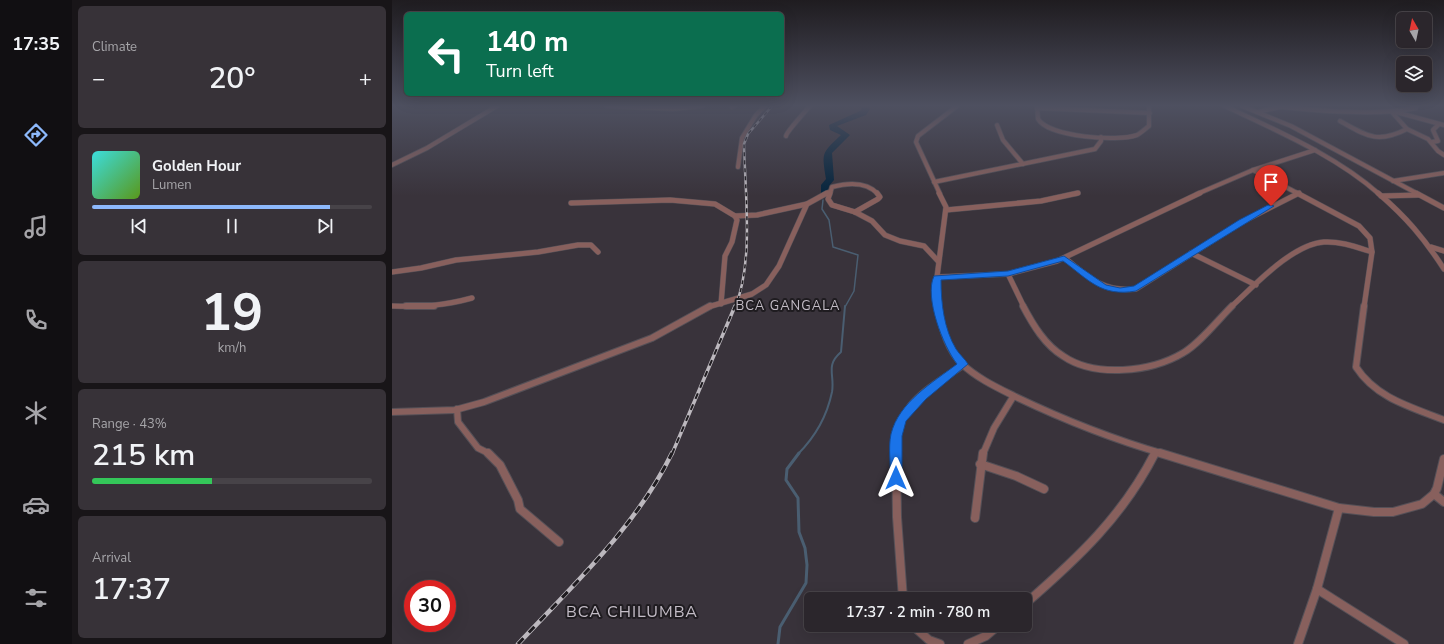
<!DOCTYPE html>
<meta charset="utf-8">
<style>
body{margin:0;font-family:"Nunito Sans",sans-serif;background:#373238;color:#f1f3f6;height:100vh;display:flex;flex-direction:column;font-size:15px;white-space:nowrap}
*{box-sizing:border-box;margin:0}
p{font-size:13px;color:#a6a5a9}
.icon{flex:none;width:22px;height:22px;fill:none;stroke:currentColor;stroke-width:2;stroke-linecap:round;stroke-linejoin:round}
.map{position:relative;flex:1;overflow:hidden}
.panel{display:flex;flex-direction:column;gap:6px;padding:6px;background:#181518;width:320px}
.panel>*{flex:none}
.guide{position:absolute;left:12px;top:12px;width:380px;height:84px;border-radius:6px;box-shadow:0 4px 16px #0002,0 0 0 1px #474348;background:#0b6e4f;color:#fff;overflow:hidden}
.needle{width:26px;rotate:351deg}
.fabs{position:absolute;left:1004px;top:12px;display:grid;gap:8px}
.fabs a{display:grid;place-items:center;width:36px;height:36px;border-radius:6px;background:#2b262c;box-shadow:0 4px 16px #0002,0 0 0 1px #474348;font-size:20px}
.speed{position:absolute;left:12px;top:580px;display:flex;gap:8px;font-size:20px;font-weight:700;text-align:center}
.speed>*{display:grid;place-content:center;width:52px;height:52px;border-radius:50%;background:#2b262c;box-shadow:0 4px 16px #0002,0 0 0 1px #474348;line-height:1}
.speed .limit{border:6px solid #d22;background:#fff;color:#111}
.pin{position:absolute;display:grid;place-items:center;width:34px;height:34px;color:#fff;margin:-41px -17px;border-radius:50% 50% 50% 0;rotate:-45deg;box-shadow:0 0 4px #0007}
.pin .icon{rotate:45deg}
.me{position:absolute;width:44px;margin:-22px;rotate:0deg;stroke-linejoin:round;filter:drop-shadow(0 0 3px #0008)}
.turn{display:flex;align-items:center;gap:14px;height:84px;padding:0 16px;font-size:18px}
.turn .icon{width:52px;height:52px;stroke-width:2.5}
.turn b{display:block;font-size:28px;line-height:34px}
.big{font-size:30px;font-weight:600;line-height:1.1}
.panel .card{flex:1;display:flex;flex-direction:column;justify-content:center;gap:6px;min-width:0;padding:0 14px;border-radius:6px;background:#373238}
.panel .dial{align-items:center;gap:0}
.dial b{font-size:52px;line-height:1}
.song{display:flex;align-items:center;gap:12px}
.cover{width:48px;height:48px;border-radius:6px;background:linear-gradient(135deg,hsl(180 70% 55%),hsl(90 70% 35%))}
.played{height:4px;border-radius:2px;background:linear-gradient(90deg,#8db9fc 85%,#474348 85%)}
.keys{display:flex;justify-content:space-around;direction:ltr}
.heat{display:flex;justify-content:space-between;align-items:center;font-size:22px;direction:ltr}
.charge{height:6px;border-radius:3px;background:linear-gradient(90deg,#34c759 43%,#474348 0)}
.trip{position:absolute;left:412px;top:592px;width:228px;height:40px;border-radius:6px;background:#2b262c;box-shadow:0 4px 16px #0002,0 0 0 1px #474348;font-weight:600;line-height:40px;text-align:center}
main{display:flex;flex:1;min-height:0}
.tabs{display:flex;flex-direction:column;width:72px;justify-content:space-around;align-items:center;background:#110f12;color:#a6a5a9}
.tabs .icon{width:28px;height:28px}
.tabs .on{color:#8db9fc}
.tabs b{font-size:18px;color:#f1f3f6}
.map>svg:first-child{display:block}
</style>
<main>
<nav class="tabs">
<b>17:35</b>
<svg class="icon on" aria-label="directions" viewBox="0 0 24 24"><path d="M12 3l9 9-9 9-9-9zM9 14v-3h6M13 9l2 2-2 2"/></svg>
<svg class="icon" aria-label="music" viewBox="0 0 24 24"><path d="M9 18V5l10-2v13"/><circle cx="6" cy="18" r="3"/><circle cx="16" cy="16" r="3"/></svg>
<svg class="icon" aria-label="phone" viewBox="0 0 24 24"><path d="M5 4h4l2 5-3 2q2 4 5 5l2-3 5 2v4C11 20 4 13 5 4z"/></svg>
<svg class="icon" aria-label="climate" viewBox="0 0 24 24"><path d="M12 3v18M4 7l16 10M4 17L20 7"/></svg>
<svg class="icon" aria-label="car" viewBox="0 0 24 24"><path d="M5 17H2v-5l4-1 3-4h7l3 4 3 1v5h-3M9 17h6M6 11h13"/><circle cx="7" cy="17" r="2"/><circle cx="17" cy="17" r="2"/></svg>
<svg class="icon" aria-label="filters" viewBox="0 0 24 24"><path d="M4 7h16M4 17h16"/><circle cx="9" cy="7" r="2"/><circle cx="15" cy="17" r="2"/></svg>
</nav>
<section class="panel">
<div class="card"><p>Climate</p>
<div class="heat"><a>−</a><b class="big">20°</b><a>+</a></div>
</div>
<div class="card">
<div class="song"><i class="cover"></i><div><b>Golden Hour</b><p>Lumen</p></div></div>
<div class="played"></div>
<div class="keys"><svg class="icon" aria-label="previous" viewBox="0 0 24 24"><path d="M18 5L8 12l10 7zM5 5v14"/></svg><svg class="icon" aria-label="pause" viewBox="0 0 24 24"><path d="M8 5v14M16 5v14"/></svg><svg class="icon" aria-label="next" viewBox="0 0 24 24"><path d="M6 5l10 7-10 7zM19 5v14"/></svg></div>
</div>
<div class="card dial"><b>19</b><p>km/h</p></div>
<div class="card"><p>Range · 43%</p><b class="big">215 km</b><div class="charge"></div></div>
<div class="card"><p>Arrival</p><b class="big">17:37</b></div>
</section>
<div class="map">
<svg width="1052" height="644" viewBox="0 0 1052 644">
<rect width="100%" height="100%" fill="#39333b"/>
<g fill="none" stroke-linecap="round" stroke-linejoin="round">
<polyline stroke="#4a5e71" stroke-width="1.5" points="431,200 430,209 437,220 441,247 466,255 462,291 453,307"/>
<path stroke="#4a5e71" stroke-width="2" d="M406,454c17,-17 29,-38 34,-62 3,-18 -7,-26 9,-40l4,-46"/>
<polyline stroke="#4a5e71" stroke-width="3" points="386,644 388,627 414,583 415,565 413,548 407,532 406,498 394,480 395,469 407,453"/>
<path fill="#05243c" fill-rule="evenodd" d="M468,106h7l3,3 -4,6 -29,11 13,9 -18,18 2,27 -5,6 -2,9h-6v-10l5,-6c-4,-27 -5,-25 15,-44l-11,-5 -1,-5 31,-14 2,-2z"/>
<g stroke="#555057" stroke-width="5.5">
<g id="minor-far3">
<polyline points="215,106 281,109 310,106"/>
<path d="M645,106l1,13c11,18 80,23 99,16 4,-2 8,-6 12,-9v-20"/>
<path d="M833,106c52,25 110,49 154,88"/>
<polyline points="850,106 899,126 1026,194"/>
<polyline points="340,107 342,106"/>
<path d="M890,107c38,4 97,9 134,1v-2"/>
<polyline points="645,108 758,113"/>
<polyline points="865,112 893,106"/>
<polyline points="1004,112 1052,125"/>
<path d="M948,121c27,15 37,23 67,8l-16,-18"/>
<polyline points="605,125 611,140 631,164"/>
<polyline points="1015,129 1036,139 1046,151 1052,155"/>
<path d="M394,136c1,-5 19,-24 24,-30"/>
<polyline points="1040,142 1046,141 1041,130 1047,124"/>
<polyline points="0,165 35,148 105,106"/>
<polyline points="346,167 350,138 364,115 373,106"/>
<polyline points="861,170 907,194"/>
<polyline points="1001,181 1052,173"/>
<polyline points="542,182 703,149 709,141 709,137"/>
<polyline points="434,194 437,192"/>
<path d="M438,194l2,-7c15,-4 34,-6 46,7"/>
<polyline points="548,194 524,142 526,136 565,106"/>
<polyline points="682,194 686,193"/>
<polyline points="805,194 861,170 923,150"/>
<polyline points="905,194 907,193"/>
</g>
</g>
<g stroke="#555057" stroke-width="6">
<g id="minor-far2">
<polyline points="438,193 436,199 440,205 463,212"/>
<path d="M986,193c28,24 46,45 66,76"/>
<polyline points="1024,193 1052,208"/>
<polyline points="989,196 1027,195"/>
<polyline points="179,203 278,200 323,204 343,216 345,220 340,242 333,256 329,304"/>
<polyline points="554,210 649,201 686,193"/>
<polyline points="463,212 480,221 493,235 508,241 532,246 546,261"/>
<polyline points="463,212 486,199 488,197 485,193"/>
<polyline points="343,216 365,215 415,204"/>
<polyline points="1039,247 1052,251"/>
<polyline points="799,253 864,285"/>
<path d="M673,258c24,20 38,34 71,31l106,-67 57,-29"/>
<polyline points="0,272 29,268 64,260 146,252 186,245 199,245 206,252"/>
<polyline points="616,274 632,307"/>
<polyline points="545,277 616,274 665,261 808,193"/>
<path d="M0,306c29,1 51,0 80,-8"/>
<polyline points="316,307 360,294 374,285 387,266 415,204 435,193"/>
<polyline points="546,307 545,277 554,207 547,193"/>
<path d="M839,307c22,-20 61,-63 93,-65 16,-1 32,5 48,10l-2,-14 -11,-12 -62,-33"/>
<polyline points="972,307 980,252"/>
</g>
</g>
<g stroke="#555057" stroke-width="8">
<g id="minor-far1">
<polyline points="14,306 42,306"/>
<path d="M546,306c3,20 10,44 24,58 15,14 34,23 52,32 48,23 98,43 150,58"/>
<path d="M631,306c10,19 22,39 40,50 32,22 88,16 120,-3 16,-9 35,-33 49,-47"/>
<path d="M972,306l-8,61c20,31 55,40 88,53"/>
<polyline points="65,409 66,422 86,448 98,454"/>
<polyline points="0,412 63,410 92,402 260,338 318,306"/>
<path d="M504,454c-1,-50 30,-63 67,-89"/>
<polyline points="591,454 602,428 621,397"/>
<polyline points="763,454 764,452"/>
</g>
</g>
<g stroke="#555057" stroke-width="10">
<g id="minor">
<polyline points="96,453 108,465 126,500 128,509 167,542"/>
<polyline points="504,453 505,517 511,599"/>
<polyline points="768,453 947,508 982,512 1001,512 1030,504 1042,494 1045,488 1052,459"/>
<polyline points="588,464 624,476 652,489"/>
<polyline points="1042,494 1052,502"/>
<polyline points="583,518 591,453"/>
<polyline points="925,589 1012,644"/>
<path d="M633,604c53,-46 98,-88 130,-151"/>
<polyline points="520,625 537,640 548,644"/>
<polyline points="576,644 594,636 607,625"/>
<polyline points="906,644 925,589 947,508"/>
</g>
</g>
<use href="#minor-far3" stroke="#88605d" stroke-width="4"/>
<use href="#minor-far2" stroke="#88605d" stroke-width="5"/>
<use href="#minor-far1" stroke="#88605d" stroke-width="6"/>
<use href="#minor" stroke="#88605d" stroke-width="8"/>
<g stroke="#bcb8be" stroke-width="2.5">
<path id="rail-far2" d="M343,307c19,-44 10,-115 9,-163l4,-10 24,-28"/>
</g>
<g stroke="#bcb8be" stroke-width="3.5">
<polyline id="rail-far1" points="280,454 343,306"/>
</g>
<g stroke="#bcb8be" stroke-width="4.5">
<path id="rail" d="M126,644c55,-59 118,-117 154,-191"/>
</g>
<use href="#rail-far2" stroke="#1f1c20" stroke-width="1.5" stroke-dasharray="4" stroke-linecap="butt"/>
<use href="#rail-far1" stroke="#1f1c20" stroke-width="2" stroke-dasharray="6" stroke-linecap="butt"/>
<use href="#rail" stroke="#1f1c20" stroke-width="3" stroke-dasharray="8" stroke-linecap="butt"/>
</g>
<linearGradient id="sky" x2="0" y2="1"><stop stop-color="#1f1c20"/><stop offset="0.54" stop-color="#4e5060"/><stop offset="1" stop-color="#4e5060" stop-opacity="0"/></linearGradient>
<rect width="1052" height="196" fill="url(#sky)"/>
<path fill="#1a73e8" stroke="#114b97" d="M876,205l6,1 -138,85c-35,6 -47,-11 -73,-30l-55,15 -67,4c0,23 3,49 15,69 4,6 9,10 12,15l-42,35 -20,22 -4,15v42l-1,3 -5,2 -4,-2 -2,-3c1,-14 -2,-30 1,-44 8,-32 41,-51 66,-70 -14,-18 -33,-67 -23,-88l74,-5 56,-15 42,29 14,3 14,-2 105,-66z"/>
<g text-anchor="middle" stroke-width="4" stroke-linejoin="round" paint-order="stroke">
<g font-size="13" letter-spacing="1" fill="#c4bdc7" stroke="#1f1c20">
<text x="396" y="310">BCA GANGALA</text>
</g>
<g font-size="16" letter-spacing="1" fill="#c4bdc7" stroke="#1f1c20">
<text x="240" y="617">BCA CHILUMBA</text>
</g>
</g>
</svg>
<div class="fabs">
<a><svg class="needle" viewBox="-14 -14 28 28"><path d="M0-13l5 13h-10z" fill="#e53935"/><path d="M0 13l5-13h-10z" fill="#a6a5a9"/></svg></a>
<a><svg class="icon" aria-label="layers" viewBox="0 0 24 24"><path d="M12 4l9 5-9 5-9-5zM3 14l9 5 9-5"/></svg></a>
</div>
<div class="speed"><div class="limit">30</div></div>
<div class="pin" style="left:879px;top:206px;background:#d93025"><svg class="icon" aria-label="arrive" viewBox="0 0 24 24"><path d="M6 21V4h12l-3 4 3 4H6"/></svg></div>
<svg class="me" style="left:504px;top:478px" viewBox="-20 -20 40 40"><path d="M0-17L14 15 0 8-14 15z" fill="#1a73e8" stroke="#fff" stroke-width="4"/></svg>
<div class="trip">17:37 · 2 min · 780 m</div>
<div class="guide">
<div class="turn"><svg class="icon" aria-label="left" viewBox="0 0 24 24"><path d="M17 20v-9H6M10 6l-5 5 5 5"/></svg><div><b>140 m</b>Turn left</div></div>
</div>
</div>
</main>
